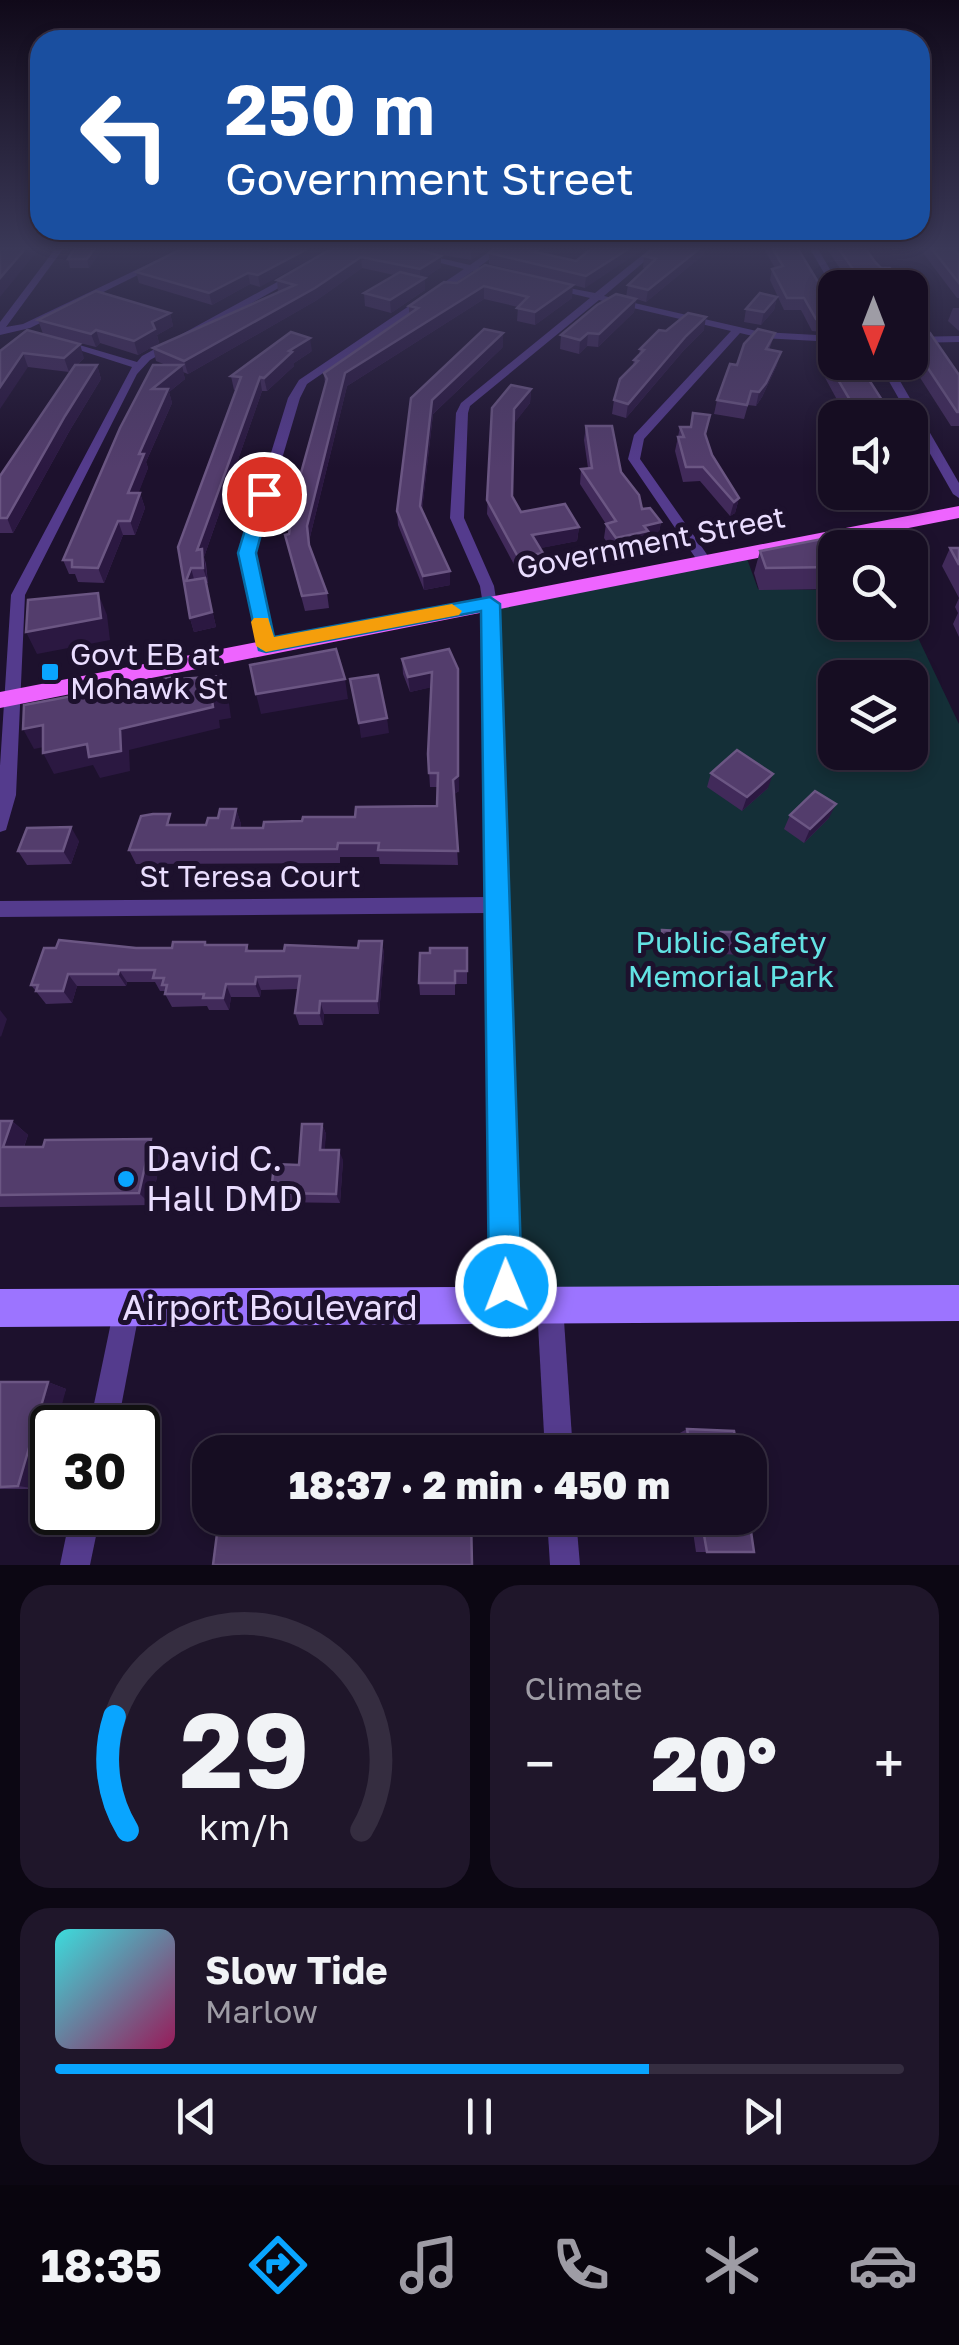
<!DOCTYPE html>
<meta charset="utf-8">
<style>
body{margin:0;font-family:"Golos Text",sans-serif;background:#1f162a;color:#f1f3f6;height:100vh;display:flex;flex-direction:column;font-size:38px;white-space:nowrap}
*{box-sizing:border-box;margin:0}
p{font-size:32px;color:#9e9ca5}
.icon{flex:none;width:55px;height:55px;fill:none;stroke:currentColor;stroke-width:2;stroke-linecap:round;stroke-linejoin:round}
.map{position:relative;height:1565px;overflow:hidden}
.panel{display:flex;flex-direction:column;gap:20px;padding:20px;background:#0c0713;flex:1}
.panel>*{flex:none}
.banner{position:absolute;left:30px;top:30px;width:900px;height:210px;border-radius:30px;box-shadow:0 5px 15px #0003,0 0 0 2px #352d40;background:#1a4fa0;color:#fff;overflow:hidden}
.needle{width:65px;rotate:180deg}
.fabs{position:absolute;left:818px;top:270px;display:grid;gap:20px}
.fabs a{display:grid;place-items:center;width:110px;height:110px;border-radius:20px;background:#160d22;box-shadow:0 5px 15px #0003,0 0 0 2px #352d40;font-size:50px}
.speed{position:absolute;left:30px;top:1405px;display:flex;gap:20px;font-size:50px;font-weight:700;text-align:center}
.speed>*{display:grid;place-content:center;width:130px;height:130px;border-radius:50%;background:#160d22;box-shadow:0 5px 15px #0003,0 0 0 2px #352d40;line-height:1}
.speed .limit{border:5px solid #111;border-radius:15px;background:#fff;color:#111}
.pin{position:absolute;display:grid;place-items:center;width:85px;height:85px;color:#fff;margin:-42px;border:5px solid #fff;border-radius:50%;box-shadow:0 2px 10px #0007}
.me{position:absolute;width:110px;margin:-55px;rotate:359deg;stroke-linejoin:round;filter:drop-shadow(0 0 8px #0008)}
.turn{display:flex;align-items:center;gap:35px;height:210px;padding:0 30px;font-size:45px}
.turn .icon{width:130px;height:130px;stroke-width:2.5}
.turn b{display:block;font-size:70px;line-height:85px}
.big{font-size:75px;font-weight:800;line-height:1.1}
.panel .widget{flex:1;display:flex;flex-direction:column;justify-content:center;gap:15px;min-width:0;padding:0 35px;border-radius:30px;background:#1f162a}
.panel .dial{align-items:center;gap:0}
.dial svg{height:260px;overflow:visible;fill:none;stroke:#352d40;stroke-width:7;stroke-linecap:round;text-anchor:middle}
.dial text{fill:#f1f3f6;stroke:none}
.song{display:flex;align-items:center;gap:30px}
.cover{width:120px;height:120px;border-radius:15px;background:linear-gradient(135deg,hsl(180 70% 55%),hsl(330 70% 35%))}
.played{height:10px;border-radius:5px;background:linear-gradient(90deg,#09a5ff 70%,#352d40 70%)}
.keys{display:flex;justify-content:space-around;direction:ltr}
.heat{display:flex;justify-content:space-between;align-items:center;font-size:55px;direction:ltr}
.panel .tiles{flex:1;display:grid;gap:20px;grid-template-columns:1fr 1fr}
.widget:last-child{grid-column:span 2}
.trip{position:absolute;left:192px;top:1435px;width:575px;height:100px;border-radius:30px;background:#160d22;box-shadow:0 5px 15px #0003,0 0 0 2px #352d40;font-weight:800;line-height:100px;text-align:center}
.menu{display:flex;height:160px;justify-content:space-around;align-items:center;background:#09050e;color:#9e9ca5}
.menu .icon{width:70px;height:70px}
.menu .on{color:#09a5ff}
.menu b{font-size:45px;color:#f1f3f6}
.map>svg:first-child{display:block}
</style>
<div class="map">
<svg width="959" height="1565" viewBox="0 0 959 1565">
<rect width="100%" height="100%" fill="#1d112d"/>
<path fill="#142f37" fill-rule="evenodd" d="M746,556l12,33 77,1v32l75,-1 49,103v579l-453,4 -16,-704zM835,678h75v74h-75z"/>
<g fill="none" stroke-linecap="round" stroke-linejoin="round">
<g fill="#543b8d" fill-rule="evenodd">
<polygon points="55,249 63,249 6,327 23,324 180,249 191,249 30,328 0,335 0,322"/>
<polygon points="386,249 401,249 470,265 493,249 503,249 479,267 480,271 473,271 307,384 300,398 254,553 274,646 271,650 261,650 240,553 288,398 299,380 464,269"/>
<polygon points="650,249 659,249 604,296 761,332 835,336 835,342 761,338 740,333 644,439 640,459 713,563 706,567 701,566 628,459 634,435 731,331 599,300 470,406 468,413 464,518 494,586 500,624 519,1307 515,1316 506,1320 497,1316 493,1307 489,913 0,917 0,901 489,897 486,624 480,586 450,518 456,413 461,403 590,298 548,288 548,284 595,293"/>
<polygon points="810,249 818,249 841,288 834,290"/>
<polygon points="299,270 302,271 302,275 150,360 137,374 25,595 16,795 6,830 0,832 0,766 11,595 132,367 54,342 59,339 137,362 142,356"/>
<polygon points="959,336 959,342 910,343 910,337"/>
<polygon points="878,362 889,362 959,483 959,498 953,494"/>
<polygon points="883,524 888,525 921,547 914,551 878,531 876,528"/>
<polygon points="550,1293 559,1297 563,1306 573,1452 545,1452 537,1306 541,1297"/>
<polygon points="127,1295 136,1299 140,1308 117,1428 89,1428 114,1308 118,1299"/>
<polygon points="71,1512 101,1512 90,1565 60,1565"/>
<polygon points="547,1518 576,1518 580,1565 550,1565"/>
</g>
<polygon fill="#9c74ff" fill-rule="evenodd" points="959,1285 959,1321 0,1327 0,1289"/>
<polygon fill="#ee64ff" fill-rule="evenodd" points="959,506 959,518 0,708 0,692"/>
</g>
<g fill="#412a5a">
<polygon points="74,249 102,249 89,268 70,268 68,259"/>
<polygon points="331,249 487,249 471,260 431,253 441,256 441,267 425,278 425,290 391,313 365,306 364,293 394,275 362,268 317,300 188,374 183,372 185,379 169,392 172,403 146,462 148,468 138,493 140,493 145,508 135,535 123,535 104,583 78,582 75,574 69,574 63,560 166,365 156,361 153,348 278,292 277,280"/>
<polygon points="554,249 546,254 576,261 591,249 585,288 489,264 489,253"/>
<polygon points="705,249 703,255 646,302 636,299 634,312 598,347 587,346 579,354 560,349 561,335 626,297 628,285 646,269 643,268 644,256"/>
<polygon points="764,249 798,249 823,290 822,296 835,314 835,362 872,369 868,378 889,411 887,418 847,418 823,374 826,365 818,351 823,332 812,331 801,310 784,310 770,280 772,269 775,268"/>
<polygon points="827,249 866,249 875,262 904,288 853,288"/>
<polygon points="920,249 954,249 959,255 959,298 957,298"/>
<polygon points="265,251 260,287 250,284 212,305 139,283 136,272"/>
<polygon points="457,283 572,298 535,325 517,321 518,307 484,299 347,386 309,541 310,547 327,593 329,608 305,611 285,535 289,534 325,385 324,373 409,314 409,306"/>
<polygon points="777,297 774,310 761,325 744,322 746,309"/>
<polygon points="953,308 959,308 959,331 948,321"/>
<polygon points="910,309 915,333 959,375 959,426 951,426 910,362"/>
<polygon points="170,313 173,326 157,335 159,343 138,355 100,343 96,347 43,334 38,320"/>
<polygon points="704,330 684,350 626,418 612,414 614,400 633,365 634,360 639,355 640,349 666,331"/>
<polygon points="775,333 769,350 777,365 762,397 756,406 748,405 744,419 714,414 717,400 737,365"/>
<polygon points="503,347 433,414 422,510 450,571 450,585 424,590 398,525 397,511 411,398"/>
<polygon points="0,351 84,358 77,365 97,365 101,379 70,430 13,533 0,533 0,476 72,369 69,372 28,367"/>
<polygon points="312,351 294,363 294,366 267,391 262,391 204,557 206,564 208,583 206,583 216,627 194,632 190,618 178,547 236,390 234,390 231,376"/>
<polygon points="531,389 530,403 514,423 512,496 521,512 579,527 577,541 540,548 543,553 542,567 518,572 487,514 492,408"/>
<polygon points="586,426 621,472 642,509 661,522 658,537 646,540 645,546 614,552 604,538 606,524 580,484 581,469 588,468 584,440"/>
<polygon points="680,427 705,436 712,455 739,498 735,513 730,516 700,481 683,482 675,451"/>
<polygon points="835,548 835,589 759,590 754,573 760,551"/>
<polygon points="950,548 959,548 959,637 953,624 958,613 955,607 959,598 942,566"/>
<polygon points="449,649 459,791 454,794 458,865 380,864 379,857 340,857 340,863 136,864 129,850 174,825 206,825 236,809 241,824 240,828 263,828 302,821 355,817 437,806 437,787 430,787 428,754 431,687 410,692 403,674 402,659"/>
<polygon points="711,773 768,788 742,811 707,787"/>
<polygon points="790,815 829,818 804,843 784,829"/>
<polygon points="79,841 71,864 27,865 18,851"/>
<polygon points="662,930 682,947 680,954 662,953 660,937"/>
<polygon points="721,932 744,949 741,955 722,954 719,938"/>
<polygon points="382,941 384,954 379,1014 324,1014 323,1025 299,1025 295,1013 298,989 261,990 260,997 231,997 229,1010 209,1010 207,1006 172,1007 165,994 166,991 160,991 155,982 127,982 126,986 77,986 72,1003 46,1004 31,985 136,948 172,948 205,942 206,945 247,945 249,951 284,951 358,948"/>
<polygon points="467,948 467,984 455,984 455,995 420,995 419,983 430,953"/>
<polygon points="0,1121 12,1121 28,1135 24,1147 151,1139 162,1153 151,1205 0,1207"/>
<polygon points="322,1124 326,1134 324,1150 343,1160 340,1203 276,1202 271,1193 299,1165"/>
<polygon points="0,1382 48,1382 66,1389 52,1428 52,1440 39,1489 0,1489"/>
<polygon points="687,1429 738,1452 681,1452 678,1434"/>
<polygon points="691,1518 749,1518 754,1552 696,1552"/>
</g>
<g fill="#2b1841">
<polygon points="25,249 39,249 0,297 0,278"/>
<polygon points="94,249 102,249 89,268 87,259"/>
<polygon points="307,249 329,249 260,287 258,275"/>
<polygon points="471,249 487,249 471,260"/>
<polygon points="539,249 554,249 534,263 535,252"/>
<polygon points="628,249 644,249 585,288 586,276"/>
<polygon points="699,249 705,249 703,255 646,302 648,290"/>
<polygon points="441,256 441,267 425,278 425,290 391,313 390,300 420,280 420,269"/>
<polygon points="361,257 362,268 317,300 188,374 184,361"/>
<polygon points="248,273 250,284 212,305 209,293"/>
<polygon points="573,285 572,298 535,325 535,312"/>
<polygon points="484,286 484,299 347,386 309,541 307,526 345,373"/>
<polygon points="777,297 774,310 761,325 764,312"/>
<polygon points="636,299 634,312 598,347 599,334"/>
<polygon points="170,313 173,326 157,335 159,343 138,355 134,341 152,322"/>
<polygon points="706,317 704,330 684,350 626,418 628,404 686,336"/>
<polygon points="920,320 915,333 910,334 912,321"/>
<polygon points="96,330 100,343 96,347 91,334"/>
<polygon points="503,333 503,347 433,414 421,520 420,506 432,400"/>
<polygon points="588,333 587,346 579,354 580,340"/>
<polygon points="310,338 312,351 294,363 294,366 267,391 264,378 289,351"/>
<polygon points="80,344 84,358 69,372 64,358"/>
<polygon points="781,352 777,365 762,397 756,406 759,392"/>
<polygon points="23,353 28,367 0,409 0,387"/>
<polygon points="97,365 101,379 70,430 13,533 7,518 65,416"/>
<polygon points="182,365 185,379 169,392 172,403 146,462 148,468 133,508 128,493 139,454 152,389"/>
<polygon points="260,377 262,391 204,557 208,583 197,550"/>
<polygon points="531,389 530,403 514,424 514,409"/>
<polygon points="140,493 145,508 135,535 130,521"/>
<polygon points="739,498 735,513 730,516 734,502"/>
<polygon points="118,521 123,535 104,583 98,568"/>
<polygon points="661,522 658,537 646,540 645,546 614,552 616,538 644,526"/>
<polygon points="579,527 577,541 532,550 532,535"/>
<polygon points="543,553 542,567 518,572 518,557"/>
<polygon points="191,568 195,583 186,581"/>
<polygon points="450,571 450,585 424,590 423,576"/>
<polygon points="205,578 216,627 194,632 190,618"/>
<polygon points="98,593 107,615 110,640 37,654 26,632"/>
<polygon points="458,669 459,791 453,795 453,780"/>
<polygon points="432,672 433,687 410,692 408,677"/>
<polygon points="221,676 228,696 231,718 219,720 220,728 129,750 130,771 100,778 93,765 54,774 43,753 212,700"/>
<polygon points="345,679 348,699 261,714 256,694"/>
<polygon points="387,718 389,733 361,738 359,723"/>
<polygon points="43,725 54,745 34,749 23,729"/>
<polygon points="773,774 768,788 742,811 747,797"/>
<polygon points="836,804 829,818 804,843 810,829"/>
<polygon points="236,809 241,824 237,842 232,828"/>
<polygon points="71,827 79,841 71,864 63,851"/>
<polygon points="382,941 384,954 379,1014 377,1001"/>
<polygon points="119,970 127,982 126,986 118,974"/>
<polygon points="68,974 77,986 72,1003 63,991"/>
<polygon points="256,977 261,990 260,997 255,984"/>
<polygon points="226,984 231,997 229,1010 223,998"/>
<polygon points="320,1001 324,1014 323,1025 319,1013"/>
<polygon points="0,1010 7,1019 1,1037 0,1036"/>
<polygon points="12,1121 28,1135 19,1160 3,1147"/>
<polygon points="322,1124 326,1134 324,1160 320,1150"/>
<polygon points="151,1139 162,1153 151,1205 139,1193"/>
<polygon points="339,1150 343,1160 340,1203 336,1194"/>
<polygon points="48,1382 66,1389 56,1428 52,1428 52,1440 39,1489 18,1486"/>
</g>
<g fill="#533d6c" stroke="#6b5683" stroke-width="2.5">
<polygon points="0,249 25,249 0,278"/>
<polygon points="74,249 94,249 87,259 68,259"/>
<polygon points="181,249 256,249 265,251 270,249 307,249 258,275 248,273 209,293 136,272"/>
<polygon points="331,249 414,249 441,256 420,269 361,257 315,288 184,361 153,348 295,285 277,280"/>
<polygon points="494,249 539,249 535,252 576,261 591,249 628,249 586,276 489,253"/>
<polygon points="653,249 699,249 648,290 628,285 656,259 644,256"/>
<polygon points="773,249 798,249 823,290 818,290 835,314 835,321 816,319 804,298 787,298 772,269 783,266"/>
<polygon points="839,249 866,249 875,262 881,268 890,268 904,287 866,288"/>
<polygon points="932,249 954,249 959,255 959,283"/>
<polygon points="485,265 573,285 535,312 517,308 528,297 484,286 345,373 307,526 309,545 327,593 302,596 285,535 289,534 296,491 327,379 324,373 418,308 409,306 444,282 457,283"/>
<polygon points="400,272 425,278 390,300 364,293"/>
<polygon points="96,291 170,313 152,322 155,329 134,341 96,330 91,334 38,320"/>
<polygon points="760,293 777,297 764,312 746,309"/>
<polygon points="616,294 636,299 599,334 588,333 580,340 561,335 597,305"/>
<polygon points="910,309 920,320 912,321 912,333 930,333 959,375 959,412 957,412 910,341"/>
<polygon points="688,313 706,317 686,336 628,404 614,400 620,379 638,361 634,360 644,350 640,349 659,330 666,331"/>
<polygon points="484,329 503,333 432,400 420,506 450,571 423,576 397,511 411,398"/>
<polygon points="758,329 775,333 766,349 781,352 766,383 759,392 751,391 747,405 717,400 730,364 737,365 744,344"/>
<polygon points="27,330 80,344 64,358 23,353 0,387 0,351"/>
<polygon points="823,331 835,331 835,359 821,337 827,337"/>
<polygon points="291,332 310,338 289,351 292,352 264,378 260,377 197,550 202,549 203,568 191,568 186,581 205,578 212,612 190,618 178,547 241,377 231,376"/>
<polygon points="827,361 835,361 835,362 868,362 872,369 862,369 889,411 857,412"/>
<polygon points="75,365 97,365 65,416 7,518 0,518 0,476"/>
<polygon points="153,365 182,365 152,389 168,389 139,454 144,454 128,493 140,493 130,521 118,521 98,568 72,567 72,560 63,560 120,428"/>
<polygon points="511,385 531,389 514,409 512,496 521,512 565,504 579,527 532,535 543,553 518,557 487,500 492,408"/>
<polygon points="693,413 710,415 705,434 712,455 739,498 734,502 703,467 686,467 678,437 684,437 680,427 691,427"/>
<polygon points="586,426 612,426 621,472 639,495 642,509 650,508 661,522 644,526 648,531 616,538 606,524 616,521 581,469 592,468"/>
<polygon points="827,538 835,548 835,567 766,568 760,551"/>
<polygon points="950,548 959,548 959,565"/>
<polygon points="98,593 101,618 26,632 28,600"/>
<polygon points="336,649 345,679 256,694 250,665"/>
<polygon points="449,649 458,669 458,776 453,780 458,851 378,850 379,843 338,843 337,849 129,850 141,816 153,814 170,814 167,825 206,825 208,818 218,818 220,809 236,809 232,828 263,828 264,822 302,821 303,817 355,817 356,807 437,806 438,773 429,773 428,754 432,672 408,677 402,659"/>
<polygon points="378,675 387,718 359,723 350,679"/>
<polygon points="180,676 180,679 221,676 225,697 212,700 213,707 120,729 121,751 89,757 87,744 43,753 43,725 23,729 24,705"/>
<polygon points="737,750 773,774 747,797 711,773"/>
<polygon points="815,791 836,804 810,829 790,815"/>
<polygon points="71,827 63,851 18,851 27,828"/>
<polygon points="662,930 680,931 682,947 664,946"/>
<polygon points="721,932 740,932 744,949 725,948"/>
<polygon points="59,940 136,948 172,948 173,942 205,942 205,945 247,945 246,951 284,951 285,945 358,948 359,941 382,941 377,1001 320,1001 319,1013 295,1013 300,976 256,977 255,984 226,984 223,998 203,998 204,994 165,994 167,985 162,985 164,978 153,978 155,970 119,970 118,974 68,974 63,991 36,991 38,985 31,985 44,948 56,948"/>
<polygon points="430,948 467,948 467,971 455,971 455,983 419,983 420,953 430,953"/>
<polygon points="0,1121 12,1121 3,1147 43,1147 45,1140 151,1139 139,1193 0,1195"/>
<polygon points="302,1124 322,1124 320,1150 339,1150 336,1194 271,1193 274,1164 299,1165"/>
<polygon points="0,1382 48,1382 18,1486 0,1487"/>
<polygon points="687,1429 734,1431 738,1452 691,1452"/>
<polygon points="219,1518 471,1518 472,1565 213,1565"/>
<polygon points="701,1518 749,1518 754,1552 707,1552"/>
</g>
<linearGradient id="sky" x2="0" y2="1"><stop stop-color="#100919"/><stop offset="0.53" stop-color="#3a3857"/><stop offset="1" stop-color="#3a3857" stop-opacity="0"/></linearGradient>
<rect width="959" height="468" fill="url(#sky)"/>
<polygon fill="#09a5ff" stroke="#066ba6" stroke-width="2.5" points="264,489 272,494 256,553 274,637 490,597 500,604 522,1286 517,1298 506,1303 494,1298 489,1286 481,611 266,652 259,650 238,553 256,494"/>
<polygon fill="#f59e0b" points="452,604 462,611 459,615 266,652 256,646 251,622 254,618 268,618 274,637"/>
<g fill="#09a5ff" stroke="#1d112d" stroke-width="4">
<rect x="40" y="662" width="20" height="20" rx="5"/>
<circle cx="126" cy="1179" r="10"/>
</g>
<g text-anchor="middle" stroke-width="10" stroke-linejoin="round" paint-order="stroke">
<g font-size="30" fill="#eaddff" stroke="#1d112d">
<text transform="translate(651 543) rotate(-11)" y="10">Government Street</text>
<text x="250" y="887">St Teresa Court</text>
</g>
<g font-size="30" fill="#eaddff" stroke="#1d112d" text-anchor="start">
<text x="70" y="665">Govt EB at<tspan x="70" dy="34">Mohawk St</tspan></text>
</g>
<g font-size="30" fill="#63e3e4" stroke="#1d112d">
<text x="731" y="953">Public Safety<tspan x="731" dy="34">Memorial Park</tspan></text>
</g>
<g font-size="35" fill="#eaddff" stroke="#1d112d" text-anchor="start">
<text x="146" y="1171">David C.<tspan x="146" dy="40">Hall DMD</tspan></text>
</g>
<g font-size="35" fill="#eaddff" stroke="#1d112d">
<text x="270" y="1320">Airport Boulevard</text>
</g>
</g>
</svg>
<div class="fabs">
<a><svg class="needle" viewBox="-14 -14 28 28"><path d="M0-13l5 13h-10z" fill="#e53935"/><path d="M0 13l5-13h-10z" fill="#9e9ca5"/></svg></a>
<a><svg class="icon" aria-label="sound" viewBox="0 0 24 24"><path d="M4 9h4l5-4v14l-5-4H4zM17 9q2 3 0 6"/></svg></a>
<a><svg class="icon" aria-label="search" viewBox="0 0 24 24"><circle cx="10" cy="10" r="6"/><path d="M15 15l6 6"/></svg></a>
<a><svg class="icon" aria-label="layers" viewBox="0 0 24 24"><path d="M12 4l9 5-9 5-9-5zM3 14l9 5 9-5"/></svg></a>
</div>
<div class="speed"><div class="limit">30</div></div>
<div class="pin" style="left:264px;top:494px;background:#d93025"><svg class="icon" aria-label="arrive" viewBox="0 0 24 24"><path d="M6 21V4h12l-3 4 3 4H6"/></svg></div>
<svg class="me" style="left:506px;top:1286px" viewBox="-20 -20 40 40"><circle r="17" fill="#09a5ff" stroke="#fff" stroke-width="3"/><path d="M0-11L8 9 0 5-8 9z" fill="#fff"/></svg>
<div class="trip">18:37 · 2 min · 450 m</div>
<div class="banner">
<div class="turn"><svg class="icon" aria-label="left" viewBox="0 0 24 24"><path d="M17 20v-9H6M10 6l-5 5 5 5"/></svg><div><b>250 m</b>Government Street</div></div>
</div>
</div>
<section class="panel">
<div class="tiles">
<div class="widget dial"><svg viewBox="0 0 100 80">
<path d="M14 69A42 42 0 1 1 86 69"/>
<path d="M14 69A42 42 0 0 1 10 34" stroke="#09a5ff"/>
<text x="50" y="56" font-size="32" font-weight="700">29</text>
<text x="50" y="72" font-size="11">km/h</text>
</svg></div>
<div class="widget"><p>Climate</p>
<div class="heat"><a>−</a><b class="big">20°</b><a>+</a></div>
</div>
<div class="widget">
<div class="song"><i class="cover"></i><div><b>Slow Tide</b><p>Marlow</p></div></div>
<div class="played"></div>
<div class="keys"><svg class="icon" aria-label="previous" viewBox="0 0 24 24"><path d="M18 5L8 12l10 7zM5 5v14"/></svg><svg class="icon" aria-label="pause" viewBox="0 0 24 24"><path d="M8 5v14M16 5v14"/></svg><svg class="icon" aria-label="next" viewBox="0 0 24 24"><path d="M6 5l10 7-10 7zM19 5v14"/></svg></div>
</div>
</div>
</section>
<nav class="menu">
<b>18:35</b>
<svg class="icon on" aria-label="directions" viewBox="0 0 24 24"><path d="M12 3l9 9-9 9-9-9zM9 14v-3h6M13 9l2 2-2 2"/></svg>
<svg class="icon" aria-label="music" viewBox="0 0 24 24"><path d="M9 18V5l10-2v13"/><circle cx="6" cy="18" r="3"/><circle cx="16" cy="16" r="3"/></svg>
<svg class="icon" aria-label="phone" viewBox="0 0 24 24"><path d="M5 4h4l2 5-3 2q2 4 5 5l2-3 5 2v4C11 20 4 13 5 4z"/></svg>
<svg class="icon" aria-label="climate" viewBox="0 0 24 24"><path d="M12 3v18M4 7l16 10M4 17L20 7"/></svg>
<svg class="icon" aria-label="car" viewBox="0 0 24 24"><path d="M5 17H2v-5l4-1 3-4h7l3 4 3 1v5h-3M9 17h6M6 11h13"/><circle cx="7" cy="17" r="2"/><circle cx="17" cy="17" r="2"/></svg>
</nav>
